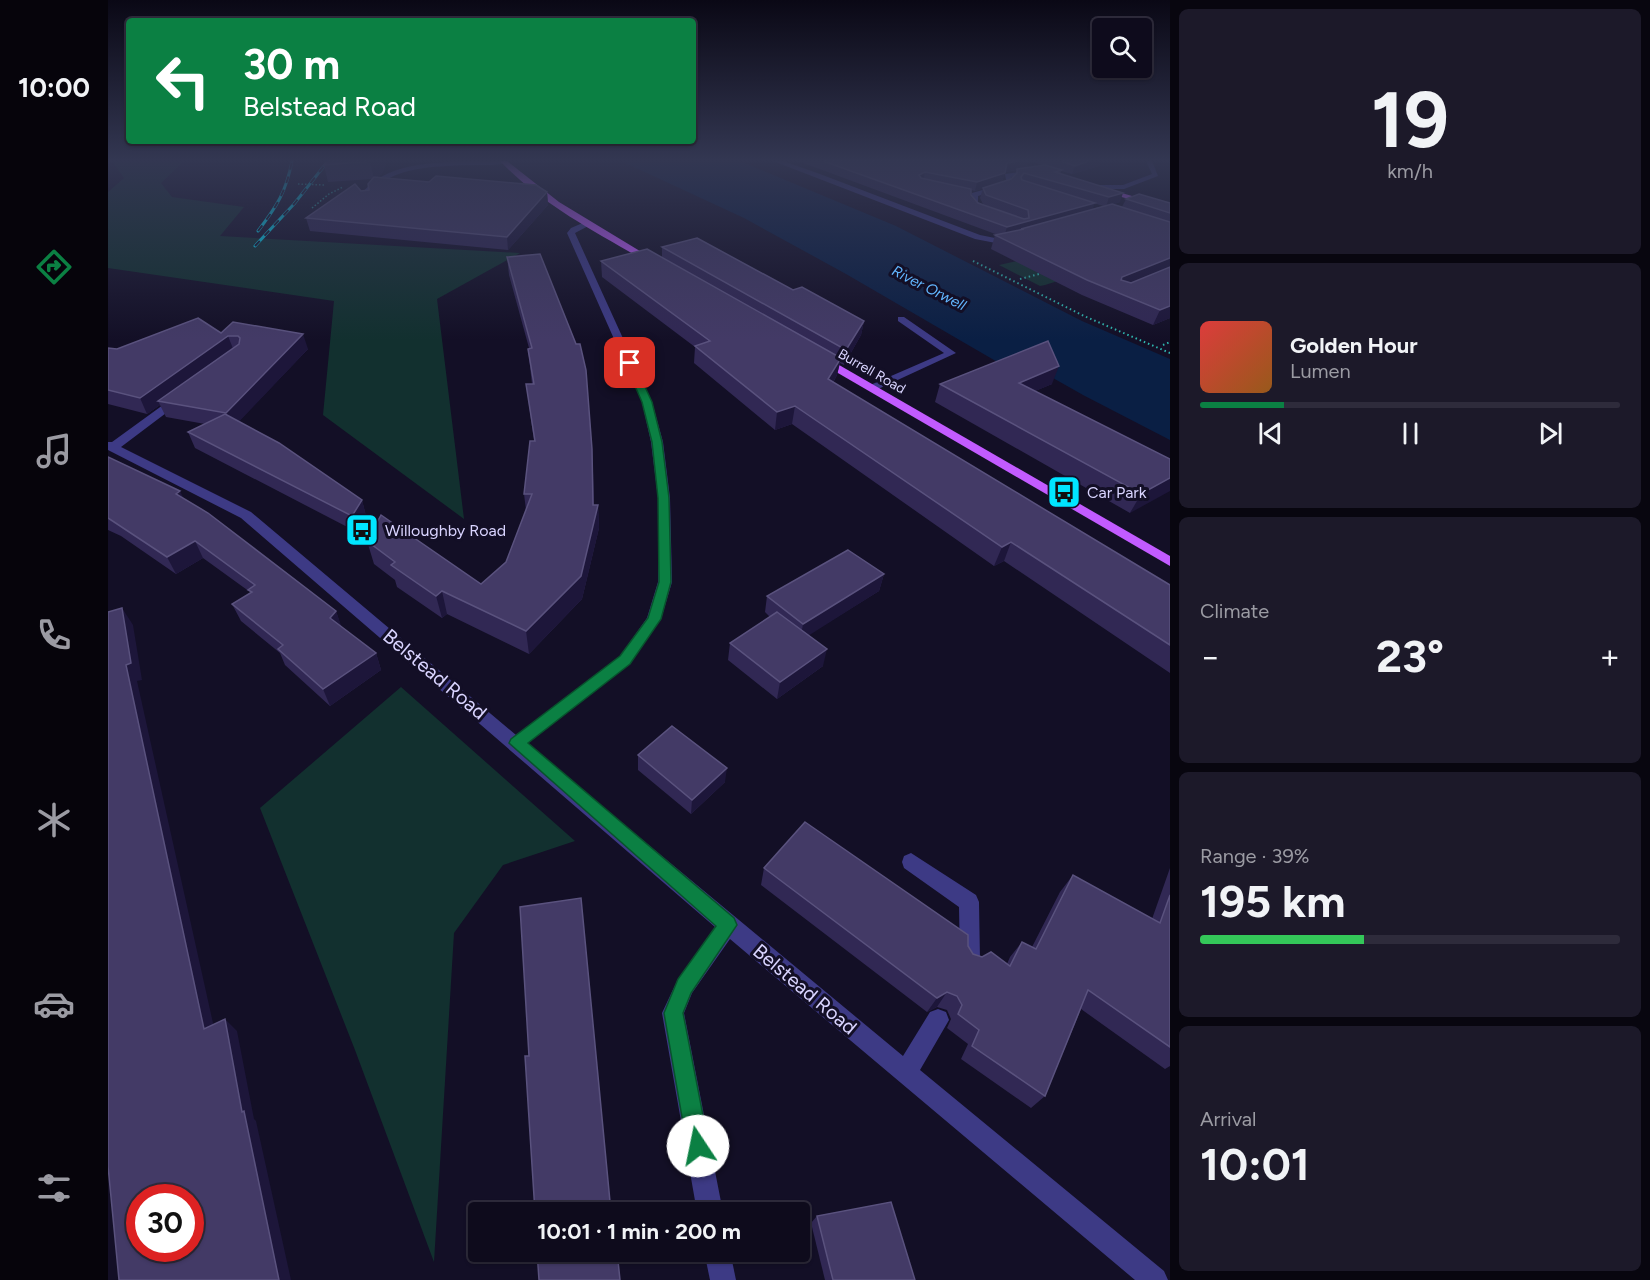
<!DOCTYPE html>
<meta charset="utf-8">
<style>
body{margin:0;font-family:Figtree,sans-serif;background:#1c1929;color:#f1f3f6;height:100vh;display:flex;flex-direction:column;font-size:22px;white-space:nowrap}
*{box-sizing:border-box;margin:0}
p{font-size:20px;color:#9b9ba3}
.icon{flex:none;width:33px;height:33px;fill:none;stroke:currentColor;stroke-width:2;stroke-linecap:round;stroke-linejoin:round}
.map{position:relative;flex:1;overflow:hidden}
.sheet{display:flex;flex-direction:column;gap:9px;padding:9px;background:#08060f;width:480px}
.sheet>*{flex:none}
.guide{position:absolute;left:18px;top:18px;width:570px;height:126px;border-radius:6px;box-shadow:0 2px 4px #0004,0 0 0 2px #2e2b3b;background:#0b8043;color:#fff;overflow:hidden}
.tools{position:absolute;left:984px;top:18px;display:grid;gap:12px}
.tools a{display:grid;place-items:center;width:60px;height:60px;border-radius:6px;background:#0e0b1c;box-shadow:0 2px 4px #0004,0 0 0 2px #2e2b3b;font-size:30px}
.speed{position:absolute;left:18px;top:1184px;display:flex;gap:12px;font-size:30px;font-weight:700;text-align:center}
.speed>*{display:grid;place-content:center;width:78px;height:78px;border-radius:50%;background:#0e0b1c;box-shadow:0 2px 4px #0004,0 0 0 2px #2e2b3b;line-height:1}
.speed .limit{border:9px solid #d22;background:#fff;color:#111}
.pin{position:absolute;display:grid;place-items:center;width:51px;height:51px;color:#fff;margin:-26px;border-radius:12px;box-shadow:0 3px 9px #0006}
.me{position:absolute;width:66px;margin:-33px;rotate:349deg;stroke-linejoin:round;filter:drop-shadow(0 0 4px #0008)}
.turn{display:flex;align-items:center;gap:21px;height:126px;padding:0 18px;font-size:27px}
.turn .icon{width:78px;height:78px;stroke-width:2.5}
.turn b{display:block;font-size:42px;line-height:51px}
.big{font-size:45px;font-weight:700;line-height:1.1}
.sheet .widget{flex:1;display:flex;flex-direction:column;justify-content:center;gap:9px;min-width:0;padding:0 21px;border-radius:9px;background:#1c1929}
.sheet .dial{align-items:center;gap:0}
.dial b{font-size:78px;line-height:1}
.song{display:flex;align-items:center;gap:18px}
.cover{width:72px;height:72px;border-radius:9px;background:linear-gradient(135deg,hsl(0 70% 55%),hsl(30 70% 35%))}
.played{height:6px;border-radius:3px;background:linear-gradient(90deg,#0b8043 20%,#2e2b3b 20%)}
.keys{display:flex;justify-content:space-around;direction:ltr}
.heat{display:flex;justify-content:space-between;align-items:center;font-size:33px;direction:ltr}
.charge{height:9px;border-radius:4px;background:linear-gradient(90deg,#34c759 39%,#2e2b3b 0)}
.trip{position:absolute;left:360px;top:1202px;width:342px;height:60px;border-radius:6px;background:#0e0b1c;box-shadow:0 2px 4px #0004,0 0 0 2px #2e2b3b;font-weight:700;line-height:60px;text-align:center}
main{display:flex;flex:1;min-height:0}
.dock{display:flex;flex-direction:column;width:108px;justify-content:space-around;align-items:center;background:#06040b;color:#9b9ba3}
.dock .icon{width:42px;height:42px}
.dock .selected{color:#0b8043}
.dock b{font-size:27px;color:#f1f3f6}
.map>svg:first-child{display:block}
</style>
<main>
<nav class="dock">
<b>10:00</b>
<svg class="icon selected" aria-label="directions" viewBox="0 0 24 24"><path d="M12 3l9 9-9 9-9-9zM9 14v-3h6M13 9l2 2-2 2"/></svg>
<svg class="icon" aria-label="music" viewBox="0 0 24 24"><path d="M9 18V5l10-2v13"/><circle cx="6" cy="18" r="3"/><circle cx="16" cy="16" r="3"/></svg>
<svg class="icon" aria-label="phone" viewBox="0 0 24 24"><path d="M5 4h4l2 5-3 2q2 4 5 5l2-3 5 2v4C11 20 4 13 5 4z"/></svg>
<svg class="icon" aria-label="climate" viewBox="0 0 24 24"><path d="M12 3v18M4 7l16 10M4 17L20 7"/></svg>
<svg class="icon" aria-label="car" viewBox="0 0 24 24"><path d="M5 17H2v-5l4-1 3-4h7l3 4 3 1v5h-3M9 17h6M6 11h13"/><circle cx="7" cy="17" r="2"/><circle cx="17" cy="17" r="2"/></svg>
<svg class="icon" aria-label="filters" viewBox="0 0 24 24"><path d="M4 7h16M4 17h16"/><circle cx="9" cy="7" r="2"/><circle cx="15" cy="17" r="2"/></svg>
</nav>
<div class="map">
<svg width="1062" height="1280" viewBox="0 0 1062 1280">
<rect width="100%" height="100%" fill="#130f26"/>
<g fill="#12302f">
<polygon points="4,161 76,161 53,183 64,197 136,207 112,236 412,253 329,299 356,519 215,415 226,301 0,268 0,192 16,178"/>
<polygon points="982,245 975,273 937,285 932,286 891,265"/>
<polygon points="293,687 467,841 395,865 346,933 326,1262 247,1050 152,808"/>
</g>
<polygon fill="#0a1f44" points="513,161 632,161 788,226 974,321 1062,359 1062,440 975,395 915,361 898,367 738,274 636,218"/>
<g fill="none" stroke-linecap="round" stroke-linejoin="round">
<g stroke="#2fb8b0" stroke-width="1.5" stroke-dasharray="1.5 2" stroke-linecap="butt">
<polyline points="190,184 216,185"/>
<polyline points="204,208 221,194 235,187"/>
</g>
<g stroke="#2fb8b0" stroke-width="2" stroke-dasharray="1.5 3" stroke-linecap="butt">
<polyline points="865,261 976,316 1062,353"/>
<polyline points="912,279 935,273"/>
<polyline points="1055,345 1062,342"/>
</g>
<g fill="#3d3a85" fill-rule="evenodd">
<path d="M362,161l37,1c-8,4 -22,3 -31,3 -35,1 -87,0 -108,31l2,5h-6l-4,-5c24,-34 72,-33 110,-35z"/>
<polygon points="665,161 675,161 712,174 872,235 892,239 904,236 908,238 893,244 867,239"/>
<polygon points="1038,161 1044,161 1050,176 1016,189 990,189 986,187 990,185 1015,185 1044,174"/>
<polygon points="926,170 928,173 903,177 905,180 900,186 870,196 870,202 882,209 882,213 876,213 862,203 864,193 896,184 898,180 897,174"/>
<polygon points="477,222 484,224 467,233 544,402 555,442 562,498 564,582 553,619 522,664 419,744 795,1056 822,1012 830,1009 838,1012 841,1020 812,1070 1056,1271 1060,1280 1027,1280 622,939 584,993 576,1013 615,1212 589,1212 554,1013 570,979 607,927 133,518 0,450 0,442 4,442 66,397 74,397 74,401 13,447 143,512 408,735 512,656 539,618 550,582 550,498 543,442 534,402 459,233 463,228"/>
<polygon points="790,317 796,317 848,353 768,390 760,390 760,386 836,353 790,321"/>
<polygon points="803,853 868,895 871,902 872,960 869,967 862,970 855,967 852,960 851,907 796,868 794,862 796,856"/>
<polygon points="596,1251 622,1251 628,1280 602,1280"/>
</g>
<g fill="#c25bff" fill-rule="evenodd">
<path d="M392,161h7l52,41 99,60 -7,2c-52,-30 -109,-59 -151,-103z"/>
<polygon points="993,187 1062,207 1062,211 993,191"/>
<polygon points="711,358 719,358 1062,556 1062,566 711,362"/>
</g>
<g stroke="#00e5ff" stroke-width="3">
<g id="rail">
<path d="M150,231c19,-25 28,-39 34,-70"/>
<polyline points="147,246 186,204 220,161"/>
</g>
</g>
<use href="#rail" stroke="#130f26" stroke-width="2" stroke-dasharray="7" stroke-linecap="butt"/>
</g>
<g fill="#312854" fill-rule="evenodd">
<polygon points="219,161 279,161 274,174 269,177 439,192 440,205 400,250 202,231 198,218 253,191 261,190 264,179 220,182 216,165"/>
<path d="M690,161h230l-2,7 16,-3 -12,-4h71l-2,5 -27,8 -11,-3v3l59,28 -7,2 9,3 4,-8 44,4v115l-17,7 -71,-30 -91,-46 4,-14h3zM909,170l-2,5 -4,4 -9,3 3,-10zM890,183l-15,5 -3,10 3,6 16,6 -21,-7 -7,-8v-5l4,1zM986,203l9,3 -11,3z"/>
<polygon points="554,247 685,290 756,321 753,335 736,365 732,363 729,375 725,383 1062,585 1062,673 896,561 886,566 684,424 667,430 586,363 587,347 494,277 493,261 554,258"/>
<polygon points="399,257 485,471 486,505 490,505 491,528 474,599 421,654 339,614 334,618 289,587 287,580 266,564 259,541 373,584 398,562 418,510 416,494 426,441 418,384 424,384 420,349 421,348 401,275"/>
<polygon points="113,333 200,349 131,421 254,500 258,516 249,532 87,448 80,432 97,424 58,417 52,405 39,414 0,404 0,348 9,349"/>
<polygon points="832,384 944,384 927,391 1062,459 1022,513 827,402"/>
<polygon points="0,457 76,499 228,611 233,627 268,653 273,670 222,706 177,665 172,653 133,621 124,604 142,593 142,592 95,558 68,574 13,536 0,530"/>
<polygon points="776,574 771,591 700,635 715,666 669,699 620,660 622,643 662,617 657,612 659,596"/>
<polygon points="530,755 617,782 583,814 530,770"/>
<polygon points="656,868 860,946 865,954 899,964 902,957 914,942 924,947 952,892 965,875 1044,919 1062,868 1062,1066 1057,1069 973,1009 937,1096 923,1108 853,1059 860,1044 839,1028 843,1019 839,1010 829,1007 819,1012 653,885"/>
<polygon points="709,1216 807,1280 717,1280 703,1223"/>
</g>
<g fill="#1d163a">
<polygon points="264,161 279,161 274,174 266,179 262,162"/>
<polygon points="910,161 920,161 918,168 897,172 899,163"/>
<polygon points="981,161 993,161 991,166 964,174 967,166"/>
<polygon points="817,172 815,181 809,184 811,175"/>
<polygon points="897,173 894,182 867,191 869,182"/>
<polygon points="439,192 440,205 400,250 399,237"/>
<polygon points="1015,193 1012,202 998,207 1001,197"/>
<polygon points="987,203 983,212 916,229 913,229 912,232 896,237 899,227"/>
<polygon points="1062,258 1062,269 1008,291 1014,277"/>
<polygon points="1062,306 1062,318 1045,325 1052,310"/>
<polygon points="756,321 753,335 736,365 738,350"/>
<polygon points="195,334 200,349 125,428 118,413"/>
<polygon points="120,336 126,351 50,401 52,405 39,414 32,398"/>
<polygon points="733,358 729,375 717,397 720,379"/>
<polygon points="951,366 944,384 904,401 911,383"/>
<polygon points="687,406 684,424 667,430 669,412"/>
<polygon points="484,449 486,521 490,505 491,528 474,599 421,654 418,631 485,505"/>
<polygon points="1062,478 1062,491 1022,513 1033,494"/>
<polygon points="72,491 80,507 68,494"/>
<polygon points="254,500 258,516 249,532 244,516"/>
<polygon points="87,541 95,558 68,574 59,557"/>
<polygon points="903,542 896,561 886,566 894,547"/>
<polygon points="776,574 771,591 692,641 695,624"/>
<polygon points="334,591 339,614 334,618 328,596"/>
<polygon points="14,608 25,625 34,680 29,681 109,1041 96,1029 18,665"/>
<polygon points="228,611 234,628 222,618"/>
<polygon points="719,649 715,666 669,699 672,682"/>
<polygon points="268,653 273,670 222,706 215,689"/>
<polygon points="619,768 617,782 583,814 584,800"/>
<polygon points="839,992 829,1007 819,1012 829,998"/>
<polygon points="117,1019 129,1031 146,1119 148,1121 183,1280 171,1280 134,1112"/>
</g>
<g fill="#433a66" stroke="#5a527e" stroke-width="1.5" fill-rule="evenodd">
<polygon points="219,161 264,161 216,165"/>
<polygon points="715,161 910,161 899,163 897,173 869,182 817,172 811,175 813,178 863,189 863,195 870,203 916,219 921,218 920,210 878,195 875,188 903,179 909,173 909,169 937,165 954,170 947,172 1015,193 1001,197 916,173 913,177 914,180 987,203 899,227"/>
<polygon points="953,161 981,161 967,166"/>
<polygon points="328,176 428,185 439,192 399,237 198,218 247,184 253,191 261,190 260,184 266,177 321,182"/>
<polygon points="1031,194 1062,203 1062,213 1018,199"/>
<polygon points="1004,204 1062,222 1062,258 1014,277 1013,280 1023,283 1062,267 1062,306 1052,310 979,280 887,235 916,229 913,229"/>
<polygon points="589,238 685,290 694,287 756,321 738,350 554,247"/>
<polygon points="539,249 733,358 720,379 1062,585 1062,645 903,542 894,547 687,406 669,412 587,346 602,341 493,261"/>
<polygon points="432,254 468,344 472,344 478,370 484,449 485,505 490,505 473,576 418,631 334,591 328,596 283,565 287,562 259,541 273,515 373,584 398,562 424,494 416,494 422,441 427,441 418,384 426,384 420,349 424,348 399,257"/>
<polygon points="90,318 113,333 125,322 195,334 118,413 50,401 131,344 132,338 130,336 120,336 32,398 0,390 0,348 9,349"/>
<polygon points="940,341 951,366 911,383 1062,459 1062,478 1033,494 832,384"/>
<polygon points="117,414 171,443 254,500 244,516 80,432"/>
<polygon points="0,457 72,491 68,494 100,513 228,611 222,618 268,653 215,689 170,649 175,645 124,604 144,592 140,590 147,585 87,541 59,557 0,518"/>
<polygon points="740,550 776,574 695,624 659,596"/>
<path d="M14,608l9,55 -5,2 78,364 21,-10 17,93 2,-1 35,169h-160l-11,-114v-554zM32,1197h50v51h-50z"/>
<polygon points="669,612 719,649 672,682 622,643"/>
<polygon points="564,726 619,768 584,800 530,755"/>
<polygon points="697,822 860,935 860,946 865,954 874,957 883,952 902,966 914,942 928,949 965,875 1052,923 1062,895 1062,1047 980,990 937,1096 864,1046 871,1030 850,1014 854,1005 849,996 839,992 829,998 656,868"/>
<polygon points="473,898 503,1212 427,1212 417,1056 421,1056 412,907"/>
<polygon points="783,1202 807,1280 725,1280 709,1216"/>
<polygon points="429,1251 509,1251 512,1280 431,1280"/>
</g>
<linearGradient id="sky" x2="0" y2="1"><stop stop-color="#0a0815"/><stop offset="0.47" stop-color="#333752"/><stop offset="1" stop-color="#333752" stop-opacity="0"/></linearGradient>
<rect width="1062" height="340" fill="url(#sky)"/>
<polygon fill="#0b8043" stroke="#07532c" stroke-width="1.5" points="522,360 526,363 544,402 554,442 561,498 563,582 553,619 522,664 420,743 626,918 629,925 583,993 575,1013 601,1146 598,1153 590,1157 582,1153 579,1146 556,1013 570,979 608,926 401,743 403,739 512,656 540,618 551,582 550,498 544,442 534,402 517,363"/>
<defs>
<g id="bus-square" transform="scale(1.725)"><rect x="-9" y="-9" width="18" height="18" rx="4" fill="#00e5ff" stroke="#130f26"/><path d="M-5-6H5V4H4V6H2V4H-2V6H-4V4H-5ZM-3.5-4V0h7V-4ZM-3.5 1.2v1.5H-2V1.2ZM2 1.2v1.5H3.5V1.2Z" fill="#111"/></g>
</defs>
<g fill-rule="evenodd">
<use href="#bus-square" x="956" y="492"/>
<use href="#bus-square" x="254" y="530"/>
</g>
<g text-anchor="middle" stroke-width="6" stroke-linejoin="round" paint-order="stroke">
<g font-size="14" fill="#d9d4ff" stroke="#130f26">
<text transform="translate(764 371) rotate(30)" y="5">Burrell Road</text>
</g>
<g font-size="15" font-style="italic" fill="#62b6ff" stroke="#130f26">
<text transform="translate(821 288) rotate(27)" y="5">River Orwell</text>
</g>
<g font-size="16" fill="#d9d4ff" stroke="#130f26" text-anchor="start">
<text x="979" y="498">Car Park</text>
<text x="277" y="536">Willoughby Road</text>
</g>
<g font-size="20" fill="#d9d4ff" stroke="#130f26">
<text transform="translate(327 674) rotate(40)" y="7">Belstead Road</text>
<text transform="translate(697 989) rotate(40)" y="7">Belstead Road</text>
</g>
</g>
</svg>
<div class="tools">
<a><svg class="icon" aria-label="search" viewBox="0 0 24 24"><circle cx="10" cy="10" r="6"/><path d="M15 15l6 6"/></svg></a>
</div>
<div class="speed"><div class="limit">30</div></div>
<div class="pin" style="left:522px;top:363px;background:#d93025"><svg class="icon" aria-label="arrive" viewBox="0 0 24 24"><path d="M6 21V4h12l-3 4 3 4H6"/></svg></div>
<svg class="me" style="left:590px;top:1146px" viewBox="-20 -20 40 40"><circle r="19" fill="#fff"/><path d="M0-13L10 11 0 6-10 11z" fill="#0b8043"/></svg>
<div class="trip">10:01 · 1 min · 200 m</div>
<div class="guide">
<div class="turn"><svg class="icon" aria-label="left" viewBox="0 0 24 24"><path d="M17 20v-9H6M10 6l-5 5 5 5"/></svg><div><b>30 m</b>Belstead Road</div></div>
</div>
</div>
<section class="sheet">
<div class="widget dial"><b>19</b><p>km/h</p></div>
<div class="widget">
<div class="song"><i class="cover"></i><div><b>Golden Hour</b><p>Lumen</p></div></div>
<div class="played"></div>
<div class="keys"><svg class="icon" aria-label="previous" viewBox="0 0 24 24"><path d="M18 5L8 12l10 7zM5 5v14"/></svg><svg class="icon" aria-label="pause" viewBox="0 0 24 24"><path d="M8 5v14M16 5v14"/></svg><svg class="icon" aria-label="next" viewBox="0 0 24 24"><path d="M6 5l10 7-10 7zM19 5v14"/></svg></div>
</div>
<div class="widget"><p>Climate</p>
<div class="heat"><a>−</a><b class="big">23°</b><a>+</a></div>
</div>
<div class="widget"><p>Range · 39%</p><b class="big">195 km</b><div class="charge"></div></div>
<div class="widget"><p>Arrival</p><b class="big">10:01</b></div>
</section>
</main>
